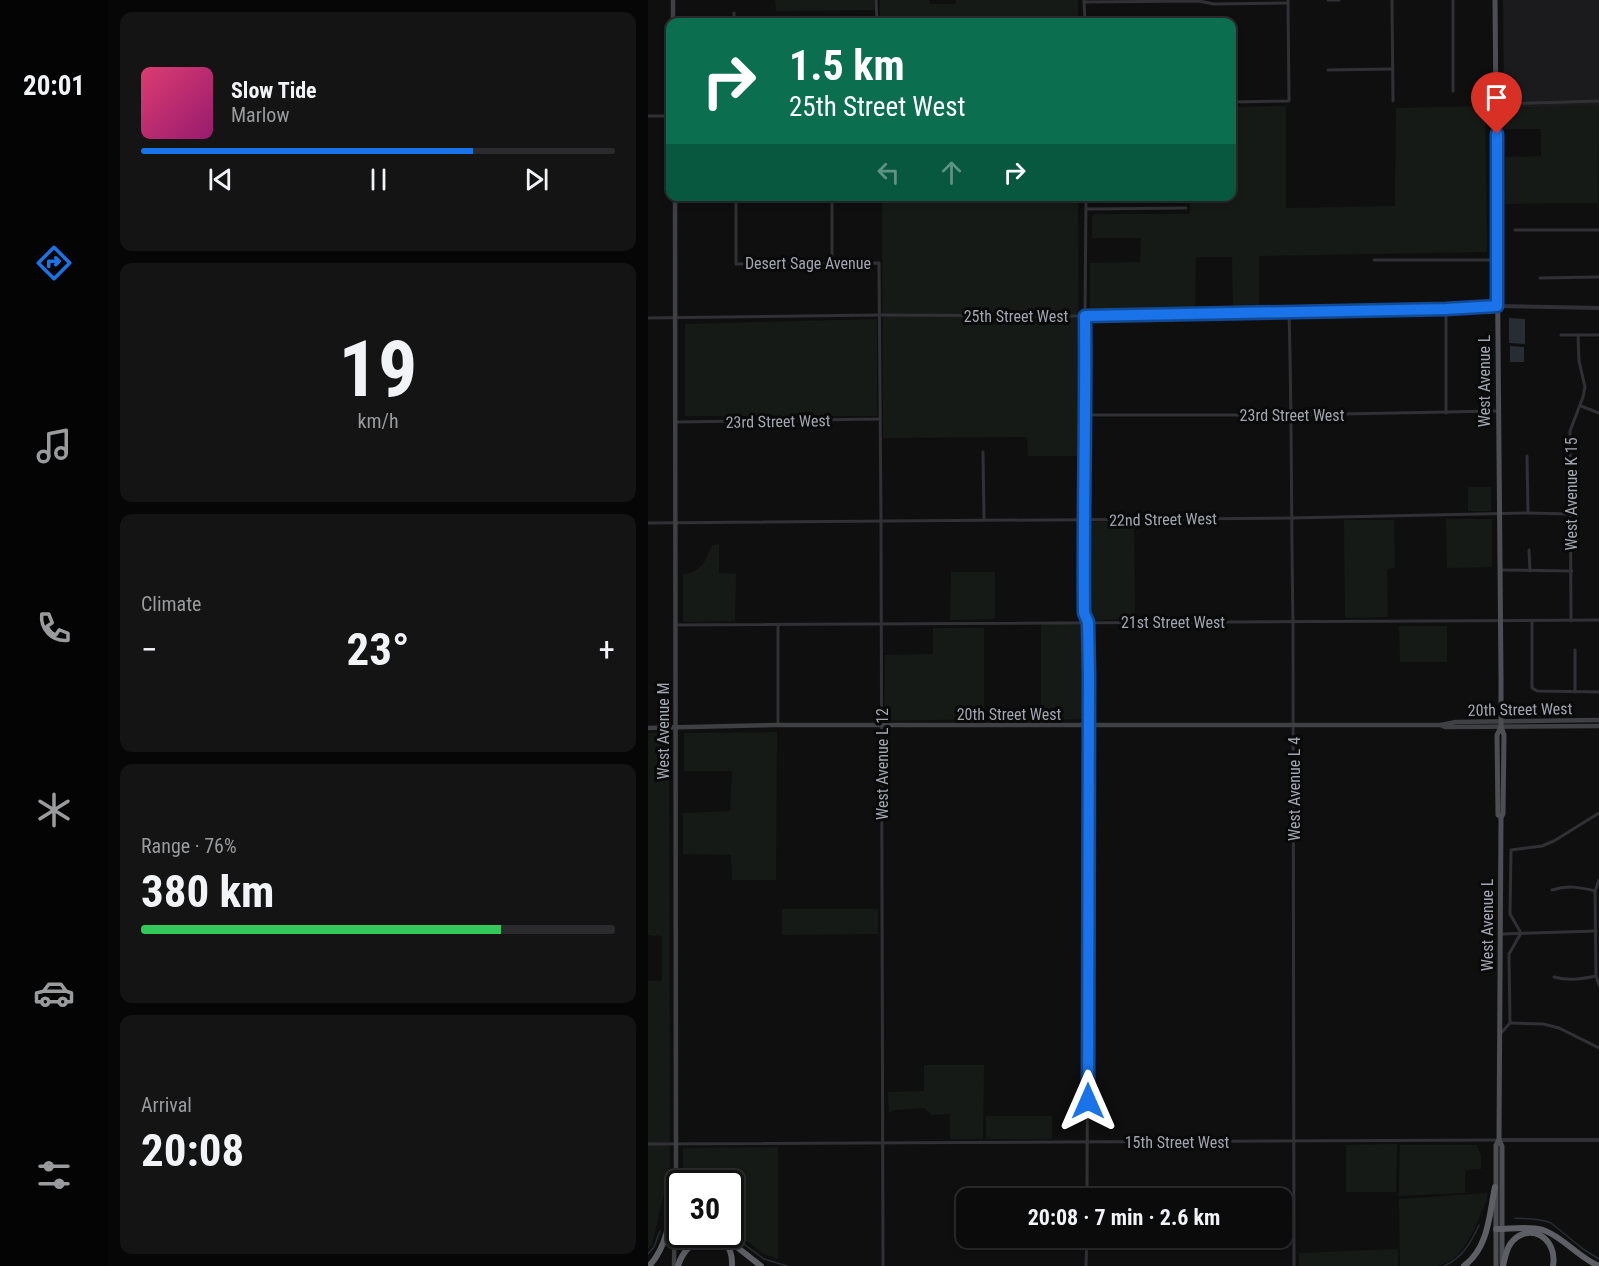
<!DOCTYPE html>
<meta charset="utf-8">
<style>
body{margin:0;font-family:"Roboto Condensed",sans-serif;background:#141415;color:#f1f3f6;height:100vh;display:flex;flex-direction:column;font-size:22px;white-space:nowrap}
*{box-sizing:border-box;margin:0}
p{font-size:20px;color:#9a9b9d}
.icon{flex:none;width:33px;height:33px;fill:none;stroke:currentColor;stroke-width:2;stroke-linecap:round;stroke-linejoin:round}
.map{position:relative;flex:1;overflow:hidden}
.details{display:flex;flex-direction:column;gap:12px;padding:12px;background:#060607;width:540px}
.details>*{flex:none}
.hud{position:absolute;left:18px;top:18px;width:570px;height:183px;border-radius:12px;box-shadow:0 3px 9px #0003,0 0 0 2px #2b2b2d;background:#0b6e4f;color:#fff;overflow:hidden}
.speed{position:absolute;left:18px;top:1170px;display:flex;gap:12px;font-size:30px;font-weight:700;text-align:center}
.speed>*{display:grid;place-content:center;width:78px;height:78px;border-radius:50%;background:#0b0b0c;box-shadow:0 3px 9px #0003,0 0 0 2px #2b2b2d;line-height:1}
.speed .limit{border:3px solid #111;border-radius:9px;background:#fff;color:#111}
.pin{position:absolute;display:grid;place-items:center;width:51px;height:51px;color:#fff;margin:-62px -26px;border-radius:50% 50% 50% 0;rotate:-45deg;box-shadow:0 0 6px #0007}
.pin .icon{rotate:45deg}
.me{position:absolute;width:66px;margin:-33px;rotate:0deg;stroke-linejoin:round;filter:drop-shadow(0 0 4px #0008)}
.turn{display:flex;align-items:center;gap:21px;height:126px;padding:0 24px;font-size:27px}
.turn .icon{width:78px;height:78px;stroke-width:2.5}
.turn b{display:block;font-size:42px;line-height:51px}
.lanes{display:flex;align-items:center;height:57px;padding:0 24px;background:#0003;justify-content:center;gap:30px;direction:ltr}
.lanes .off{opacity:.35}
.big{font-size:45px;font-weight:700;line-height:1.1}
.details .tile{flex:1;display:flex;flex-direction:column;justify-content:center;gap:9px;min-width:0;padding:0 21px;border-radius:12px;background:#141415}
.details .dial{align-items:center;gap:0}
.dial b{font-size:78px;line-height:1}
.song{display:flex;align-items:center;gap:18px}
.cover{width:72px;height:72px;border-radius:9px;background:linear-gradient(135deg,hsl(340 70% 55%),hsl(320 70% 35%))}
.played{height:6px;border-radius:3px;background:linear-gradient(90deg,#1a73e8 70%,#2b2b2d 70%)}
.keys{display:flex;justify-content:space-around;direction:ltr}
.heat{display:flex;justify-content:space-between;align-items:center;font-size:33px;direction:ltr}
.charge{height:9px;border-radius:4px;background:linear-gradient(90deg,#34c759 76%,#2b2b2d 0)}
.trip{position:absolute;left:308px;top:1188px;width:336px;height:60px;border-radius:12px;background:#0b0b0c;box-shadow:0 3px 9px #0003,0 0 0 2px #2b2b2d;font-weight:700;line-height:60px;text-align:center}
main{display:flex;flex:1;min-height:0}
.dock{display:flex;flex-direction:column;width:108px;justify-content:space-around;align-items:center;background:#040405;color:#9a9b9d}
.dock .icon{width:42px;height:42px}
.dock .on{color:#1a73e8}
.dock b{font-size:27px;color:#f1f3f6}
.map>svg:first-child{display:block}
</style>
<main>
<nav class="dock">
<b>20:01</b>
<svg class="icon on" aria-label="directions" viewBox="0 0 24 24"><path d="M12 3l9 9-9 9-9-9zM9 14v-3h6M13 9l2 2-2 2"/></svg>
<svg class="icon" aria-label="music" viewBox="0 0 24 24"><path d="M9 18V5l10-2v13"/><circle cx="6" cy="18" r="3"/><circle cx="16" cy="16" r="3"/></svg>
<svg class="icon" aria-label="phone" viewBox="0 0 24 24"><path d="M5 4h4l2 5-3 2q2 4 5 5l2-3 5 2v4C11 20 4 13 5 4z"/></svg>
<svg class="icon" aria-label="climate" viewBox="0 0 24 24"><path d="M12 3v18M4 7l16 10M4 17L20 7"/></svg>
<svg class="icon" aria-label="car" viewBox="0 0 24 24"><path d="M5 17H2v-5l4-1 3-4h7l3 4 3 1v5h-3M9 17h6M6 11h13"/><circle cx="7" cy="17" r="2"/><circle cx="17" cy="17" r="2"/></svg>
<svg class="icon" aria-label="filters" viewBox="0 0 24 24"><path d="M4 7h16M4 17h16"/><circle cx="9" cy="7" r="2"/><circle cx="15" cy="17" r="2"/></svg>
</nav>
<section class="details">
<div class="tile">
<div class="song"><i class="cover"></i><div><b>Slow Tide</b><p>Marlow</p></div></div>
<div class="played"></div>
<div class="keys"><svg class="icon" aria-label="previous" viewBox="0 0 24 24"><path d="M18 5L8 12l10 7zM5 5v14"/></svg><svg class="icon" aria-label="pause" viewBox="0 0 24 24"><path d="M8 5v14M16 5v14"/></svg><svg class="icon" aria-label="next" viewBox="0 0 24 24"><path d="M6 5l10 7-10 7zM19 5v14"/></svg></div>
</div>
<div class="tile dial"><b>19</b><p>km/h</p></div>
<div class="tile"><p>Climate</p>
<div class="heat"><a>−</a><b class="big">23°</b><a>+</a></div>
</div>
<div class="tile"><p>Range · 76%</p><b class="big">380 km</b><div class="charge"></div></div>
<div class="tile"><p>Arrival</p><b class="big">20:08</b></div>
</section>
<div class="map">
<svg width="951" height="1266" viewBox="0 0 951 1266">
<rect width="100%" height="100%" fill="#0f0f10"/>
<polygon fill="#1b1b1d" points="855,0 951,0 951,106 856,108"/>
<g fill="#161a17">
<polygon points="127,0 226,0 226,10 128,11"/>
<polygon points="232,0 281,0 282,4 307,4 308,0 430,0 430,22 232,22"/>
<polygon points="638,106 638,208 747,206 748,108 837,106 839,252 611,256 611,308 585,309 584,257 548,257 547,310 445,312 442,308 442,263 492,262 493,238 444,238 444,217 447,214 542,214 542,197 584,196 584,107"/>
<polygon points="951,106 950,203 856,204 857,157 893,156 893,129 856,129 856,108"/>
<polygon points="234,197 430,197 431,456 380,456 379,437 235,438"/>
<polygon points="229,319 229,416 37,416 37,324"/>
<rect x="820" y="487" width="23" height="24"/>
<polygon points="798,519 844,519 844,567 799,568"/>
<polygon points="696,520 746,520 747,568 739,569 740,617 697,618"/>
<polygon points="442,522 486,522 487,619 444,620 440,617 438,528 438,526"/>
<path d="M71,544v29l17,1 -1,47 -52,1v-48c18,-1 23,-14 29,-29z"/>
<polygon points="303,572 347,572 347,619 302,620"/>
<polygon points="393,624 432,624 436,627 437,638 438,712 436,719 393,720"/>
<polygon points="751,626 799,626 799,662 752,662"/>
<polygon points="285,628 336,628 336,719 236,721 237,655 285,654"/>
<polygon points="17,732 21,735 22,1167 4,1245 0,1249 0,981 14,981 14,936 0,935 0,733"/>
<polygon points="129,732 128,880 84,880 83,855 35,854 35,813 82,811 84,771 36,771 36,733"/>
<polygon points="134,909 230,909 230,934 134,935"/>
<polygon points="276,1065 336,1065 335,1139 302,1139 302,1114 283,1115 277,1108 246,1110 241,1113 240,1092 276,1091"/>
<rect x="338" y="1116" width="66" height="23"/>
<polygon points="749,1144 748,1192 698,1192 698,1145"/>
<polygon points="752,1145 829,1145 833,1156 833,1169 817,1170 817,1193 751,1196"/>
<polygon points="130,1147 130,1259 114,1253 83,1229 82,1184 35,1183 35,1148"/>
<path d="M839,1193v6c-11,23 -20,60 -49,67 -11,0 -26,0 -38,0l-1,-67z"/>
<polygon points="750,1249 750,1266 651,1266 651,1253"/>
</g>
<g fill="#272d32">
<polygon points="861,318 877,319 877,344 861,343"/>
<polygon points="862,346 876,347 876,362 862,362"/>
</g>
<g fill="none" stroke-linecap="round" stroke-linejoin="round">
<g stroke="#272d32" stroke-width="1.5">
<path d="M867,1218c12,1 24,0 36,5l32,26 16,10"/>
<polyline points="82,1234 116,1259 139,1266"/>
<polyline points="0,1254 6,1247 12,1231"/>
<path d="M796,1266c18,-8 27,-23 35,-41"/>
</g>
<g stroke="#313135" stroke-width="3">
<polyline points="228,0 229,22"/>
<polyline points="436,0 437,22"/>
<polyline points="680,0 691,0"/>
<polyline points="744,0 745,101"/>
<polyline points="805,0 805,91"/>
<polyline points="436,2 551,1 566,4 640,3"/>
<polyline points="86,13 86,22"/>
<polyline points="680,70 744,69"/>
<polyline points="584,102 641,101 640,0"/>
<polyline points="849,104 951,101"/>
<polyline points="0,116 22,116"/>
<polyline points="88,196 88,264 231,263 233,521 235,1266"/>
<polyline points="184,196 184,263"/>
<polyline points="438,196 437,316 438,415 435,520 436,613 440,622 441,676 439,1198"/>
<polyline points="439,209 538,208"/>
<polyline points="867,230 951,230"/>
<polyline points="726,260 849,260"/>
<polyline points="892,278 951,277"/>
<polyline points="798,309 798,413"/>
<path d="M641,312c3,103 2,206 4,310l1,644"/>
<polyline points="0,318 231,315 437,316 798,309 849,306"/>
<polyline points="913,335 951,335"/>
<polyline points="933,406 951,413"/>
<polyline points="438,415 644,415 849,411"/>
<polyline points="28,422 232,419"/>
<polyline points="335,452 336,519"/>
<polyline points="879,456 880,513"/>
<polyline points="0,523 643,518 880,513 922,514"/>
<polyline points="881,550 882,571"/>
<polyline points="853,570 924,571"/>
<polyline points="884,621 884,688 889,691 951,692"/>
<polyline points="923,621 922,431 935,397 937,387 931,361 930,335"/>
<polyline points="27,625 951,620"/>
<polyline points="927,650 927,692"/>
<polyline points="130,725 130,625"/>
<polyline points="951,880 947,891 948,976 951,985"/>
<path d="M904,890c16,-5 27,-3 43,1"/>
<polyline points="854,934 948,931"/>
<path d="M906,977c15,4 28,2 42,-1"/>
<polyline points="862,1023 895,1024 911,1028 951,1048"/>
<polyline points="853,1033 862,1023 861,954 873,933 862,914 863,850 894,846 906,841 951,813"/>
<polyline points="0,1144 850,1140"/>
<polyline points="438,1266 439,1238"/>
</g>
<g stroke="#313135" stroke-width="4">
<polyline points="849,306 951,308"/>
<polyline points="851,1140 951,1140"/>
</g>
<g stroke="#3f4044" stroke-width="4.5">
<polyline points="25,0 25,22"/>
<polyline points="27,196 28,1181"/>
<polyline points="793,725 797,727 951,726"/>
<polyline points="0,728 130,725 793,725 808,722 951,720"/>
<polyline points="26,1266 27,1201"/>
</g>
<g stroke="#4d4e53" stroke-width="5">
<polyline points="847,0 853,677 853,727 849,735 850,815 853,817"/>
<polyline points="853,727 856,735 855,814 853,817 851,1140 854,1146 854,1264"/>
<polyline points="848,1266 848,1145 851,1140"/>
</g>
<g stroke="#5d5f65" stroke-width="6">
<path d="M848,1229c15,0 33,-3 47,1 19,6 36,28 56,36"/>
<polyline points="27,1233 32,1233"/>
<polyline points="68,1234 80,1240 113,1266"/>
<path d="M1,1266c21,-22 22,-58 27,-86"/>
<path d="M30,1266c10,-35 56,-40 54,0"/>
<path d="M816,1266c25,-19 25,-51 31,-79"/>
<path d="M855,1266c2,-8 3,-17 8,-23 17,-22 47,-6 42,23"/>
</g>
</g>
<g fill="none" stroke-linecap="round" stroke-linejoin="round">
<g stroke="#114b97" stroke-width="15">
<path id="route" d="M440,1101l1,-425 -1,-54 -4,-9c-1,-99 2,-198 1,-297l361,-7 51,-3v-172"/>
</g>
<use href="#route" stroke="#1a73e8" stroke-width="10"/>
</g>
<g text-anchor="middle" stroke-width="6" stroke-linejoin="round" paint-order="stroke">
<g font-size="16" fill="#a2a6b0" stroke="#0a0a0b">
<text x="160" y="269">Desert Sage Avenue</text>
<text x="368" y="322">25th Street West</text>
<text transform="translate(836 381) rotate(-90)" y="6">West Avenue L</text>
<text x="644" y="421">23rd Street West</text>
<text transform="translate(130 421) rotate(-1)" y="6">23rd Street West</text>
<text transform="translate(923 494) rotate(-90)" y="6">West Avenue K 15</text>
<text transform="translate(515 519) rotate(-1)" y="6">22nd Street West</text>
<text x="525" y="628">21st Street West</text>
<text transform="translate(872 709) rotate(-1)" y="6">20th Street West</text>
<text x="361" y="720">20th Street West</text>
<text transform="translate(15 731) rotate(-90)" y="6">West Avenue M</text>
<text transform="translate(234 764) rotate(-90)" y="6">West Avenue L 12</text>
<text transform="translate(646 789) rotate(-90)" y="6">West Avenue L 4</text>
<text transform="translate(839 925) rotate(-90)" y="6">West Avenue L</text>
<text x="529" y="1148">15th Street West</text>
</g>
</g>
</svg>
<div class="speed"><div class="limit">30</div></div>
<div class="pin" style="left:849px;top:134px;background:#d93025"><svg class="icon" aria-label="arrive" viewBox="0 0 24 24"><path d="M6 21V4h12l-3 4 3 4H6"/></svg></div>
<svg class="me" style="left:440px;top:1101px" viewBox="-20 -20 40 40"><path d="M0-17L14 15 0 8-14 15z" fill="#1a73e8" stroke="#fff" stroke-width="4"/></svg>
<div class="trip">20:08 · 7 min · 2.6 km</div>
<div class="hud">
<div class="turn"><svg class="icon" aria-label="right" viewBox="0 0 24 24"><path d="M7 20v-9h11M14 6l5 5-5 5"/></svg><div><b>1.5 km</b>25th Street West</div></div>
<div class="lanes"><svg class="icon off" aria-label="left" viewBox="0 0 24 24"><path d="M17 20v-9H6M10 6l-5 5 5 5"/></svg><svg class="icon off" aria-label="ahead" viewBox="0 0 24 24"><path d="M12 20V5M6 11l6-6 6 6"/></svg><svg class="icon" aria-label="right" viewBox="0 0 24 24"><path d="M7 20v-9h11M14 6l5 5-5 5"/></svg></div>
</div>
</div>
</main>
